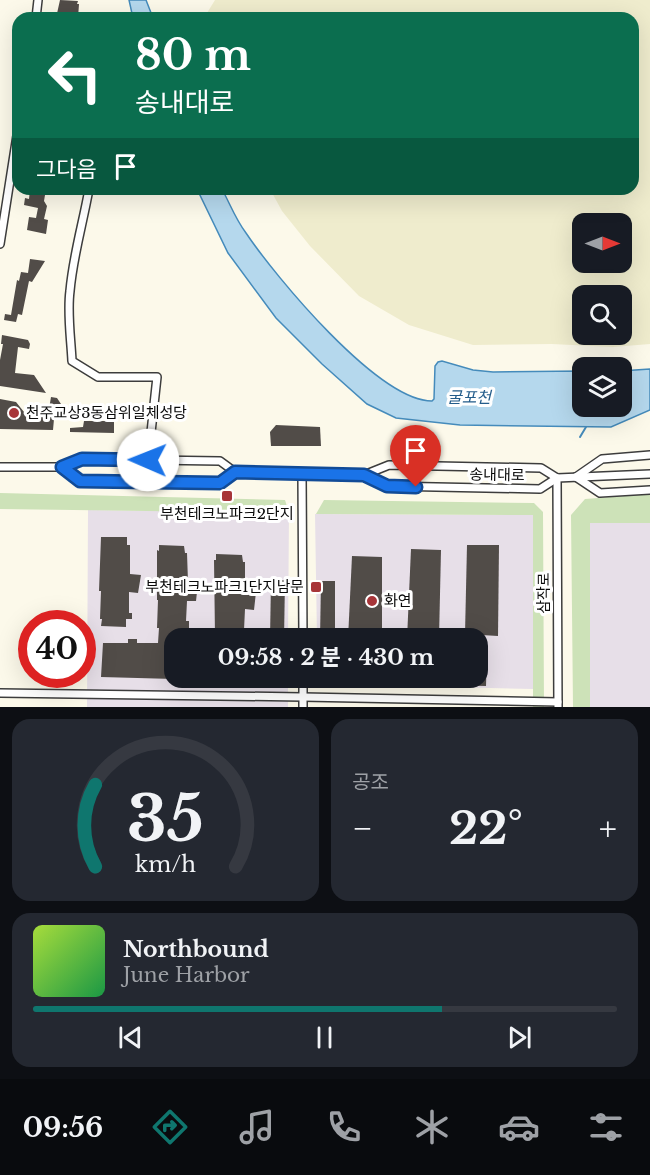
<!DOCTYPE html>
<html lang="ko">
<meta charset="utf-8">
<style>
body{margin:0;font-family:"Libre Baskerville","Noto Sans KR",serif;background:#242831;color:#f1f3f6;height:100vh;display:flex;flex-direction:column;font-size:22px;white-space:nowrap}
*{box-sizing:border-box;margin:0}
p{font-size:20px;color:#9ea1a6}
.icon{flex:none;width:33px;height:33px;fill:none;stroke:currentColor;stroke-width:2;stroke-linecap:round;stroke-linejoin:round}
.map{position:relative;height:707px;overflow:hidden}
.details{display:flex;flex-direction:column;gap:12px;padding:12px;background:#0d0f14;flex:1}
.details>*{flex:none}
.banner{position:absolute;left:12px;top:12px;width:627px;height:183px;border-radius:18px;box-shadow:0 6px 24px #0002;background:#0b6e4f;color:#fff;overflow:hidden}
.needle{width:39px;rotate:90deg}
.tools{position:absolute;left:572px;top:213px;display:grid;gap:12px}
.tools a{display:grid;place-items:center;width:60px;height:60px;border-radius:12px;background:#171b24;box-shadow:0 6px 24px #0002;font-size:30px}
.speed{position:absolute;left:18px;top:610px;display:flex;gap:12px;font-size:30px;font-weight:700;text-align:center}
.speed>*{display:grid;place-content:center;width:78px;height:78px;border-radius:50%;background:#171b24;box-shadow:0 6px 24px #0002;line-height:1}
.speed .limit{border:9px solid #d22;background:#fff;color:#111}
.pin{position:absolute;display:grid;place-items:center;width:51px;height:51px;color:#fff;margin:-62px -26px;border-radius:50% 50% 50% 0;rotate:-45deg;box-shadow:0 0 6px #0007}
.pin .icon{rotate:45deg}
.me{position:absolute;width:66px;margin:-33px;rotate:271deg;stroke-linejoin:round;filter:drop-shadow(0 0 4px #0008)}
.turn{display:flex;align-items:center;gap:21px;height:126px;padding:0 24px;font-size:27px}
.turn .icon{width:78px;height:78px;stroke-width:2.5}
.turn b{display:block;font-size:42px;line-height:51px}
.then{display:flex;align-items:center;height:57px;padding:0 24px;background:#0003;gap:12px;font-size:22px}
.big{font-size:45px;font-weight:700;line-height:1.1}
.details .widget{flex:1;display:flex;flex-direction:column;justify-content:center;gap:9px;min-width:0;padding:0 21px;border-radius:18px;background:#242831}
.details .dial{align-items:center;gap:0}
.dial svg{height:156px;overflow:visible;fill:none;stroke:#363941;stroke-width:7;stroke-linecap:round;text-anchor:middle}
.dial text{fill:#f1f3f6;stroke:none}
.song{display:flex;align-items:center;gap:18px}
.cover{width:72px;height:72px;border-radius:9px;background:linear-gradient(135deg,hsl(80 70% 55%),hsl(140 70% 35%))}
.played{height:6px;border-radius:3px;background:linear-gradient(90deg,#0f766e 70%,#363941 70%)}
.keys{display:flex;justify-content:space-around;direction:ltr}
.heat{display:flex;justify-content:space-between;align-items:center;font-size:33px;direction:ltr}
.details .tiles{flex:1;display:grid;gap:12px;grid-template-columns:1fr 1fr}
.widget:last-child{grid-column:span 2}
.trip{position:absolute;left:164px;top:628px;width:324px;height:60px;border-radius:18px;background:#171b24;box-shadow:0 6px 24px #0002;font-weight:700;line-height:60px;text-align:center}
.menu{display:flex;height:96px;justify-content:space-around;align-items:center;background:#090b0e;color:#9ea1a6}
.menu .icon{width:42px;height:42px}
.menu .on{color:#0f766e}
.menu b{font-size:27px;color:#f1f3f6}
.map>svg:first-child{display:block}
</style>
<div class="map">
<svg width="650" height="707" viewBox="0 0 650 707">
<rect width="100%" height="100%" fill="#fcf9ea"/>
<g fill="#e7dfe8">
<polygon points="88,510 289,513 288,639 174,639 174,678 288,678 288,707 87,707"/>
<polygon points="315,514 534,515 533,689 368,685 360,687 324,686 317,680 317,678 477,678 477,639 317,639"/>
<rect x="590" y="523" width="60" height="184"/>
</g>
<path fill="#efeccd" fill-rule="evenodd" d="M215,0h435v344l-37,3 -61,-3 -79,1 -64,-20 -50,-29 -49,-50 -28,-35 -12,-22h363v-171h-426v-5zM582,224h39v38h-39zM582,296h39v38h-39z"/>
<g fill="#cde2b8">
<polygon points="0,493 285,500 289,513 0,509"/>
<polygon points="650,494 650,523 590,523 590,707 573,707 571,515 585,499"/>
<polygon points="324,500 534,503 543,512 544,707 533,707 533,515 316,514"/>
</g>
<g fill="#b5d8ed" stroke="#458bbb" stroke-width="1.5">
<polygon points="129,0 146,0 153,18 133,18"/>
<path d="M197,189h25c8,15 14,31 24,44 29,43 132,168 186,168l2,-2 1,-33 3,-4 4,-1 31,9 20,2 89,-1v35h39v-35l29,-2v41l-39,17 -151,-2 -64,-7 -29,-14 -45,-40 -46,-46 -48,-65z"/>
</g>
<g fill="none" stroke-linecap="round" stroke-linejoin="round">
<polyline stroke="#458bbb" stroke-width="2" points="580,437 586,427"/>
</g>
<g fill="#514c48">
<polygon points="60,0 78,1 77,4 79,4 78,18 56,18"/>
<polygon points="30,189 46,189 44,201 47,206 44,219 48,220 46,234 27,230 29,217 36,218 38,208 24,205 25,198 29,199"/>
<polygon points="30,259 45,261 32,282 29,281 22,315 18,314 16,322 4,320 5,314 11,315 17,280 19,281 21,272 28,273"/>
<polygon points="2,335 28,340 30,344 29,349 18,347 15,373 34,375 46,393 0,386 0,360 3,344 1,344"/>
<polygon points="51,397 57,398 63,407 62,420 54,419 53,430 0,429 0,399 16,402 24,412 28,412 29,415 48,415"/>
<polygon points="84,421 114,421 114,433 70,432 70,428 83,427"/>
<polygon points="276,425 320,427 321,446 271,446 270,432"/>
<polygon points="101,537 127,537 127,545 130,545 130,574 141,575 138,593 129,592 129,613 132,613 132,619 126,619 126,627 101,626 102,619 100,619 101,591 99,591"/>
<polygon points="159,545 184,546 185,553 187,553 188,582 198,583 196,601 187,601 186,621 189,621 189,628 184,628 184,635 174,635 174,679 101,677 103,643 128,643 128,639 137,639 137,643 158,643 159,628 157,628 158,600 157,600 157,550 159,551"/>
<polygon points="467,545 499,545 498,636 465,634"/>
<polygon points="411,549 441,550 439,638 407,639"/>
<polygon points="216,554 242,555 243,562 245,562 245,591 256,592 254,610 245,609 244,630 247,630 247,636 241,636 241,639 217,639 217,636 215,636 214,560 216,560"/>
<polygon points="352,556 382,557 382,639 348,639"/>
<polygon points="271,580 285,580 284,639 270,639"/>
<polygon points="321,581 335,581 335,639 320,639"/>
<polygon points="477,649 487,649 486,686 352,683 352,678 477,678"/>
</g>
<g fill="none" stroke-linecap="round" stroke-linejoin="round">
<g stroke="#3d3d3d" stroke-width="10">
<g id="minor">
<polyline points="36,18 38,0"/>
<path d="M89,189c-6,34 -16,67 -19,102 -3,22 1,48 2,70l26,16h59l-9,83"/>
<polyline points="0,244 18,129"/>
<polyline points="0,467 62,467 82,459 220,461 235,472 364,475 389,465 541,468 557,478"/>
<polyline points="62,467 80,481 221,483 235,472"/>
<polyline points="302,474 303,639"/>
<polyline points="364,475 387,486 540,489 557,478 650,474"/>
<polyline points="576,477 602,459 650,455"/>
<polyline points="576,477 600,493 650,490"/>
<polyline points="557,478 558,707"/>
<polyline points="303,678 303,707"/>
<polyline points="0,693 303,697 558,702"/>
</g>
</g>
<use href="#minor" stroke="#fff" stroke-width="7"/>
</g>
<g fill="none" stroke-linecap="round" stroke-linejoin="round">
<g stroke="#114b97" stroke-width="15">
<polyline id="route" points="148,460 82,459 62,467 80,481 220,483 235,472 364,475 387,486 416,487"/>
</g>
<use href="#route" stroke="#1a73e8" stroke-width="10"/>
</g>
<g fill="#a73539" stroke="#fff" stroke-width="2">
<circle cx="14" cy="413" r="6"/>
<rect x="221" y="490" width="12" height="12" rx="3"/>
<rect x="310" y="581" width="12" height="12" rx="3"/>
<circle cx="372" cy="601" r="6"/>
</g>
<g text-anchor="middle" stroke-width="6" stroke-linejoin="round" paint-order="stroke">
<g font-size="15" fill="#0a0a0a" stroke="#fff" text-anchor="start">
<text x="26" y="418">천주교상3동삼위일체성당</text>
<text x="227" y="519" text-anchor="middle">부천테크노파크2단지</text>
<text x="304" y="592" text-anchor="end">부천테크노파크1단지남문</text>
<text x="384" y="606">화연</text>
</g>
<g font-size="15" fill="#0a0a0a" stroke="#fff">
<text transform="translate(497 475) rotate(1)" y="5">송내대로</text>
<text transform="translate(544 593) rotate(-90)" y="5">삼작로</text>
</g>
<g font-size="16" font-style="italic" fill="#245d8b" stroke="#fff">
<text x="469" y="403">굴포천</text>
</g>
</g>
</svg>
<div class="tools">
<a><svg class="needle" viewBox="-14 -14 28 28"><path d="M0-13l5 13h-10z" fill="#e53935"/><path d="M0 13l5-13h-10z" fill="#9ea1a6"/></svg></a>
<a><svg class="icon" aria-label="search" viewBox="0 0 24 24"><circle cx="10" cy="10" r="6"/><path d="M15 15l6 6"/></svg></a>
<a><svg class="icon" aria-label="layers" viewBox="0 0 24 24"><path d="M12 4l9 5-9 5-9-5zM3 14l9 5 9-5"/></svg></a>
</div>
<div class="speed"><div class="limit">40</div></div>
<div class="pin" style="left:416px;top:487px;background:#d93025"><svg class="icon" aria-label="arrive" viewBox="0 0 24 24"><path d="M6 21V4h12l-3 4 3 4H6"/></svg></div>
<svg class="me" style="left:148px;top:460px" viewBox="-20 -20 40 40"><circle r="19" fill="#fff"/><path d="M0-13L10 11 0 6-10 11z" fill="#1a73e8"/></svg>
<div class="trip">09:58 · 2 분 · 430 m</div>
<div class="banner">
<div class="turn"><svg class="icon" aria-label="left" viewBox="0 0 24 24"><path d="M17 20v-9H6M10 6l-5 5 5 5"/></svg><div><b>80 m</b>송내대로</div></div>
<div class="then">그다음<svg class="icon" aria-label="arrive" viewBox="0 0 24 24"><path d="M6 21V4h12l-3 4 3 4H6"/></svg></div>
</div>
</div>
<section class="details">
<div class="tiles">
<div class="widget dial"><svg viewBox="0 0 100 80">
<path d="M14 69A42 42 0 1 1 86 69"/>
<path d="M14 69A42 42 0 0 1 14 27" stroke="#0f766e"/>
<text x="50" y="56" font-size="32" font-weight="700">35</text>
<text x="50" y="72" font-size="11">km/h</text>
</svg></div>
<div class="widget"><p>공조</p>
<div class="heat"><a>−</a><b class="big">22°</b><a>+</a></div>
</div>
<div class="widget">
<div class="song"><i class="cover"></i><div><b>Northbound</b><p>June Harbor</p></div></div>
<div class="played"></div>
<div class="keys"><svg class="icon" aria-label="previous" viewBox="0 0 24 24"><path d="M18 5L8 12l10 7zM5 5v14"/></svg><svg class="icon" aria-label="pause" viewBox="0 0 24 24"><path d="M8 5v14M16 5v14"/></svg><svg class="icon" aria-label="next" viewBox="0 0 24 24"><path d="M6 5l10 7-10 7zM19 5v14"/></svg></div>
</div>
</div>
</section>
<nav class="menu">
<b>09:56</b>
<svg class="icon on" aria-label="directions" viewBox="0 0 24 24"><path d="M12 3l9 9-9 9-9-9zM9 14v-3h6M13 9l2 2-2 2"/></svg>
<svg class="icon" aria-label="music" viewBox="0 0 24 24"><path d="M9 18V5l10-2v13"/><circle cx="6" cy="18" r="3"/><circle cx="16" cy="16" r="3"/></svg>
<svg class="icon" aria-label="phone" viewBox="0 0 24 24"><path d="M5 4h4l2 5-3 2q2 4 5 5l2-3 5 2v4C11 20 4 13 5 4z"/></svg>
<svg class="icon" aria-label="climate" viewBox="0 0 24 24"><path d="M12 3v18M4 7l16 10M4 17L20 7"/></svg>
<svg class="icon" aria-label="car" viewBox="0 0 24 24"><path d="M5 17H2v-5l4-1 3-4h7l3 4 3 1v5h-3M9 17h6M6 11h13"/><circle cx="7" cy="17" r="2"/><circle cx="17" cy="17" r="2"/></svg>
<svg class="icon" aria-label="filters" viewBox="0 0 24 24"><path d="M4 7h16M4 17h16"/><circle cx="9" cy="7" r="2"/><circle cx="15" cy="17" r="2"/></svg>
</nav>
